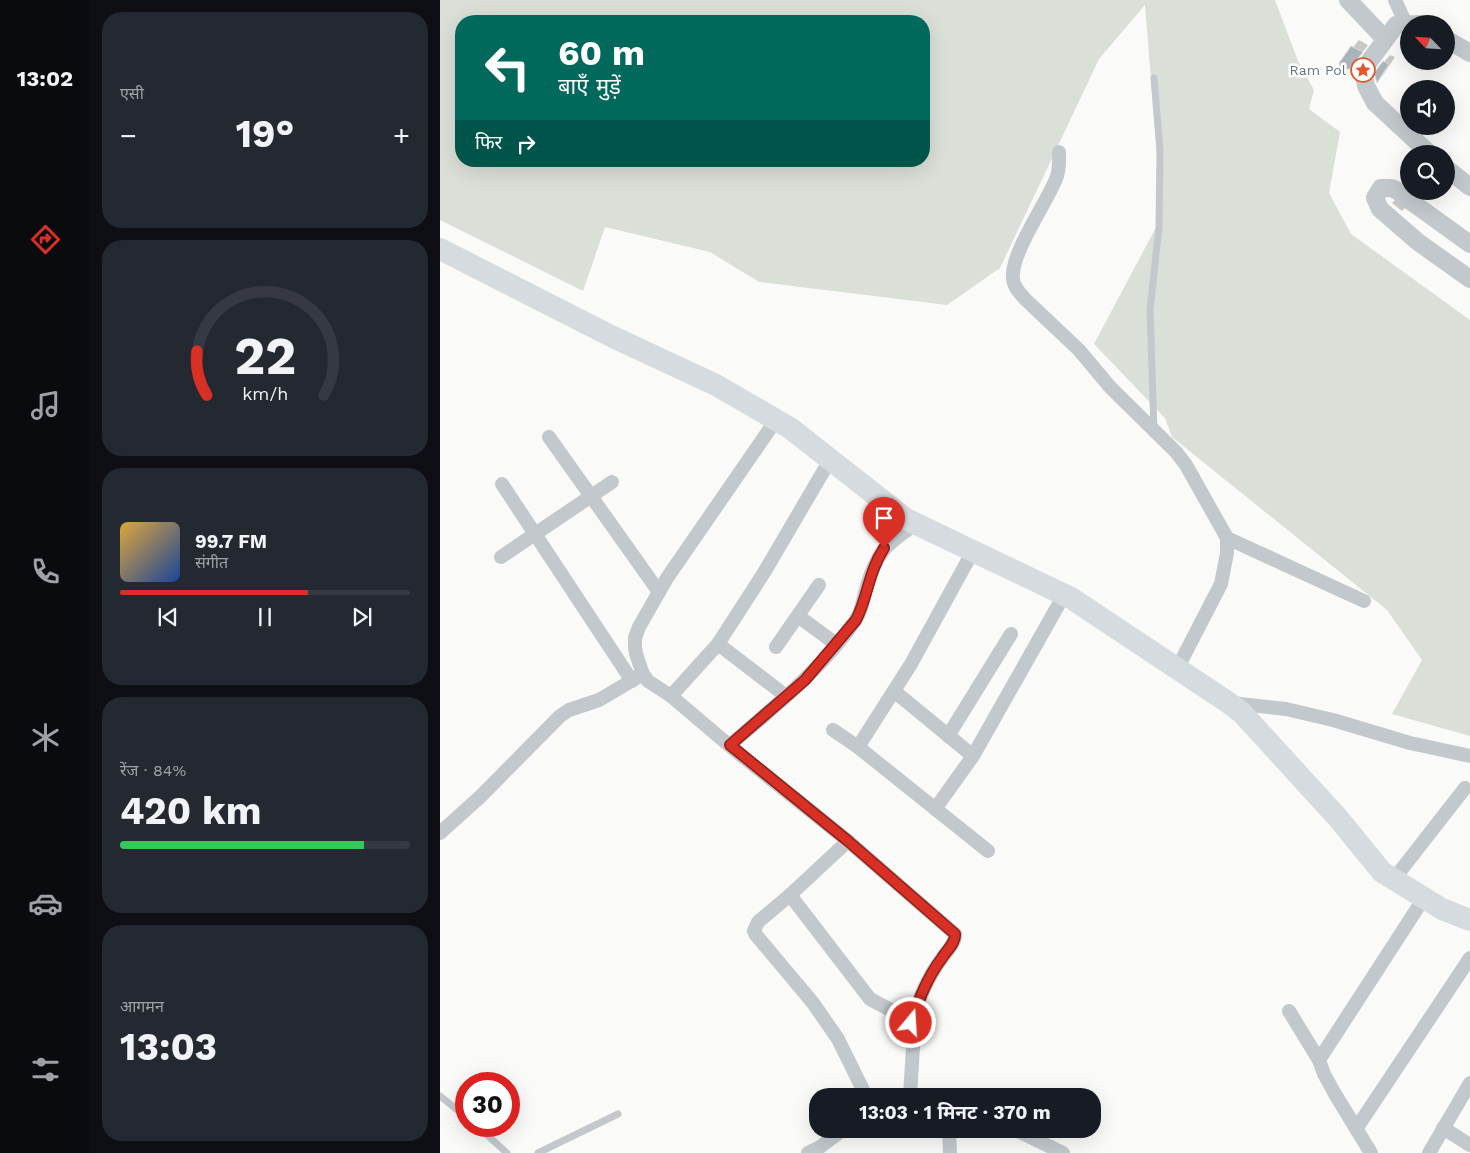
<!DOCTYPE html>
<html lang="hi">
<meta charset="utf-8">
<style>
body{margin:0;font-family:"Work Sans","Noto Sans Devanagari",sans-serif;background:#242831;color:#f1f3f6;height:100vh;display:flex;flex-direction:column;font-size:19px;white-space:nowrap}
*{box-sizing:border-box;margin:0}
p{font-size:16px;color:#9ea1a6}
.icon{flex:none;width:28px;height:28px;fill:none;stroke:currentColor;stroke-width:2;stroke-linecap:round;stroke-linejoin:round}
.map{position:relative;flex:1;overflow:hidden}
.drawer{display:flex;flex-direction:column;gap:12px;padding:12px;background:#0d0f14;width:350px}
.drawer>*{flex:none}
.hud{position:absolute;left:15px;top:15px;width:475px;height:152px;border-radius:20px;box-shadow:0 5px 20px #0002;background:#00695c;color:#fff;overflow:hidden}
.needle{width:32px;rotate:295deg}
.controls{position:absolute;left:960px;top:15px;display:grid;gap:10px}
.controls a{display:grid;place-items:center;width:55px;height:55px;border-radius:50%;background:#171b24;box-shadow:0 5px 20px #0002;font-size:25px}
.speed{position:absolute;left:15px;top:1072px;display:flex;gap:10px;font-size:25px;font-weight:700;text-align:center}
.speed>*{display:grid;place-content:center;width:65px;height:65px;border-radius:50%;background:#171b24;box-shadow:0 5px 20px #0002;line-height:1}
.speed .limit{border:8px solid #d22;background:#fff;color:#111}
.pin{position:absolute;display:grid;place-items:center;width:42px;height:42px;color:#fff;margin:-51px -21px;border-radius:50% 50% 50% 0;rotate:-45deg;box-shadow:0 0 5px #0007}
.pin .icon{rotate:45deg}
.me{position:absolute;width:55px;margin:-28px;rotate:18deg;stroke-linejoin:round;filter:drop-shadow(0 0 4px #0008)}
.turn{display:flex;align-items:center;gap:18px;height:105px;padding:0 20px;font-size:22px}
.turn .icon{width:65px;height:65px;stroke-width:2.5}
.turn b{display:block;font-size:35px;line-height:42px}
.then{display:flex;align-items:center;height:48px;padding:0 20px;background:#0003;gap:10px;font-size:19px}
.big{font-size:38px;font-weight:700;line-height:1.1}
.drawer .widget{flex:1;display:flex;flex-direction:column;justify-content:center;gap:8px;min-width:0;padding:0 18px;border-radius:20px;background:#242831}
.drawer .dial{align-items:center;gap:0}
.dial svg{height:130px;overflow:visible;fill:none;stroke:#363941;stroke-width:7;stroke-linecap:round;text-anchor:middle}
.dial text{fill:#f1f3f6;stroke:none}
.song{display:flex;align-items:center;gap:15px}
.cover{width:60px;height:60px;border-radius:8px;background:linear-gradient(135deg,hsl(40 70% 55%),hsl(220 70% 35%))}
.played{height:5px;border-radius:2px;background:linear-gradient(90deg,#d93025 65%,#363941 65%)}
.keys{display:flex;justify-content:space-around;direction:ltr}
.heat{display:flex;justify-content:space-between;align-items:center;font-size:28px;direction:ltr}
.charge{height:8px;border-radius:4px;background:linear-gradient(90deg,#34c759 84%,#363941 0)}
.trip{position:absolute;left:369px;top:1088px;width:292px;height:50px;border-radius:20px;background:#171b24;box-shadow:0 5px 20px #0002;font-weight:700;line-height:50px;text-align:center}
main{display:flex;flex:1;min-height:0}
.tab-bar{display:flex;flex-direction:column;width:90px;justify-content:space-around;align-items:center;background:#090b0e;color:#9ea1a6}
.tab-bar .icon{width:35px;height:35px}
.tab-bar .active{color:#d93025}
.tab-bar b{font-size:22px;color:#f1f3f6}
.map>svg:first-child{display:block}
</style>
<main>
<nav class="tab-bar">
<b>13:02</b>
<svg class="icon active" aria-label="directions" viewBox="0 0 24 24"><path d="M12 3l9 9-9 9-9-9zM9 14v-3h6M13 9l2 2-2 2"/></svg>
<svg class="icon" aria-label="music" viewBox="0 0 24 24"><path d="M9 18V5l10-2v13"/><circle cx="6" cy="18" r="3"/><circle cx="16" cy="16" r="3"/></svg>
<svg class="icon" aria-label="phone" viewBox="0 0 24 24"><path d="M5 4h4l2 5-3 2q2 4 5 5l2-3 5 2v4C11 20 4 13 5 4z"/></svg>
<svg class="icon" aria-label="climate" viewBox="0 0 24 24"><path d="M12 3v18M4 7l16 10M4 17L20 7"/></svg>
<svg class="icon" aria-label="car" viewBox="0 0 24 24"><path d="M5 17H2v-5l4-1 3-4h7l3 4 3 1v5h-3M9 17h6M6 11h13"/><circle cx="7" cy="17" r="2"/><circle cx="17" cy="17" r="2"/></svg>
<svg class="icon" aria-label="filters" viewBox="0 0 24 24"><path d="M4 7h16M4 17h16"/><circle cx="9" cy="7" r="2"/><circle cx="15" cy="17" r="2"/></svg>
</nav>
<section class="drawer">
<div class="widget"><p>एसी</p>
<div class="heat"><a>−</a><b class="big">19°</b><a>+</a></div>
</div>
<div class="widget dial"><svg viewBox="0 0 100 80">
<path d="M14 69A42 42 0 1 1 86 69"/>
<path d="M14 69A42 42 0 0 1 8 42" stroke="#d93025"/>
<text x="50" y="56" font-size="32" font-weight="700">22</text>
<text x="50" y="72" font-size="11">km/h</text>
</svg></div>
<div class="widget">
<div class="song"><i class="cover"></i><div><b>99.7 FM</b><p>संगीत</p></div></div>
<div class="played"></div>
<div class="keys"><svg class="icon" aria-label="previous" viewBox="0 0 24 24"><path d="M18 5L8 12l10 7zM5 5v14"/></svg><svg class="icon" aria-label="pause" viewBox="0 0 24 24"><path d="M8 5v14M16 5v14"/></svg><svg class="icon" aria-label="next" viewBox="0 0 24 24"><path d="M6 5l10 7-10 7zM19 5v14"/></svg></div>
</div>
<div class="widget"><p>रेंज · 84%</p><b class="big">420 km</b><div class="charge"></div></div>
<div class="widget"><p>आगमन</p><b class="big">13:03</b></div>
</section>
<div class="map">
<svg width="1030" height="1153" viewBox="0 0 1030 1153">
<rect width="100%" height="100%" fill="#fafaf8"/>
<path fill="#dadfd7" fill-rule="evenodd" d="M0,0h835l23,61 16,29 -5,19 31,23 -11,61 22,41 119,86v416l-78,-22 30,-54 -35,-50 -215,-173 -7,-19 -71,-74 68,-128 -17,-211 -46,54 -99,209 -53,37 -188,-23 -49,-30 -105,-25 -22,64 -143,-71zM21,21h463v140h-463z"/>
<g fill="#0003">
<polygon points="919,40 928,45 916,61 900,63"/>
<polygon points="950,55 955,57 943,75 937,81 944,62"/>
<polygon points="966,177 969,178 969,185 963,180"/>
<polygon points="958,197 967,206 962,211 952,203"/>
</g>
<g fill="#aab3b9" stroke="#dcdcda">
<polygon points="911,46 923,52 909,69 904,70 900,67 899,63"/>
<polygon points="943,61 949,64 937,83 934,73"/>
</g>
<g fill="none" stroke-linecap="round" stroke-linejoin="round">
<g stroke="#c3c8cc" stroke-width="7">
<polyline points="714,78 720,151 719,227 710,310 714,430"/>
<polyline points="0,1096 26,1117"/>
<polyline points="37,1126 67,1153"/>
<polyline points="98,1153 178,1114"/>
</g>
<g stroke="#c3c8cc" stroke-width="14">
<polyline points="955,0 966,24"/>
<path d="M619,152c0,9 1,18 -3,27 -10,25 -46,75 -43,100 1,9 7,14 12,20l54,51 31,37 66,65 10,13 41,73v15l-6,31 -44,85"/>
<path d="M336,420l-109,158 -28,49 -4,11v10l2,9 6,17 5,7 23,15 66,56 111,89 107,93c1,9 -9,18 -13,24 -15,20 -23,41 -31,65"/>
<polyline points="109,437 219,592"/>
<polyline points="62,484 192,681"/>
<polyline points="787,538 924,601"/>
<polyline points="61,557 172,482"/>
<polyline points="358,616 396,644"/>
<polyline points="278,644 346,696"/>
<polyline points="336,647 379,585"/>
<polyline points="454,691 533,756"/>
<polyline points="231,696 278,644 325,571 390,460"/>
<polyline points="792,703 846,709 893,720 970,743 1030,756"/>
<polyline points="393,730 418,747 548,851"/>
<polyline points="508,736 571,634"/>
<path d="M290,745c44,-38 91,-75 125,-124 7,-10 8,-21 11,-32 10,-36 20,-45 50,-65"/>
<polyline points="418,747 471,664 533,551"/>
<polyline points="495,809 533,756 624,595"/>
<polyline points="0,833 41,796 120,716 129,710 159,700 203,674"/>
<polyline points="408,841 350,895 318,922 314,931 316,935 373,1003 398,1039 426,1096"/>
<polyline points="954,879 1025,788"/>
<polyline points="350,895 430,999 464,1017 471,1023 474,1031 470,1096"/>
<polyline points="849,1011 879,1060 884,1074 895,1094 931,1153"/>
<polyline points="879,1060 984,898"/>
<polyline points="1003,1128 1030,1145"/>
<polyline points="509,1129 510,1153"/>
<polyline points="574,1129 623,1153"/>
<polyline points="916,1129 1030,958"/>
<polyline points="368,1153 380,1147 404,1129"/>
<polyline points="989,1153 1030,1083"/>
</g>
<g stroke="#c3c8cc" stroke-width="18">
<polyline points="908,0 945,39"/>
<polyline points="979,24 956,25 923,70 926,86 935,103 990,154"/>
<polyline points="1006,39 1030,53"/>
<polyline points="1006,168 1030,187"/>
<path d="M1030,244l-68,-49c-6,-7 -12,-8 -21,-7l-6,10 5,11 38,33 52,37"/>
</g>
<polyline stroke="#d6dbdf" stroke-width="22" points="0,249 173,337 276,385 350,428 466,519 631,598 789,703 802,713 898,818 942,872 1002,909 1030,920"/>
</g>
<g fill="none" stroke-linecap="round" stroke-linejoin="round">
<g stroke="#8d1f18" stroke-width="12">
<path id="route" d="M444,548c-16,25 -16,49 -28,72l-51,60 -75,65 118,96 107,93c1,9 -9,17 -13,24 -15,20 -23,41 -31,65"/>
</g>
<use href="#route" stroke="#d93025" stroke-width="9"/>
</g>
<defs>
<g id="sight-ring" transform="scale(1.25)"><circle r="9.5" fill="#fff" stroke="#e4572e" stroke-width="1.5"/><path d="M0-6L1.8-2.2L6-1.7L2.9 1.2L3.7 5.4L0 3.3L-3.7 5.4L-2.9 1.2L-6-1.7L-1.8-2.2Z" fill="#e4572e"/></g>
</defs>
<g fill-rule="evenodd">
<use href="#sight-ring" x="923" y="70"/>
</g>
<g text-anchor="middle" stroke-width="5" stroke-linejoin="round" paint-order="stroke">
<g font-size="14" fill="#657683" stroke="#fff" text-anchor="end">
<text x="906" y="75">Ram Pol</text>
</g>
</g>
</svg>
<div class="controls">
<a><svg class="needle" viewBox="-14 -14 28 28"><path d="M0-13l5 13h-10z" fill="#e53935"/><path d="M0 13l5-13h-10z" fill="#9ea1a6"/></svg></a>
<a><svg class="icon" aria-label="sound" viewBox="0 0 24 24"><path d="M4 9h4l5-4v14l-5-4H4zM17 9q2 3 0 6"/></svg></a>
<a><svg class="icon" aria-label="search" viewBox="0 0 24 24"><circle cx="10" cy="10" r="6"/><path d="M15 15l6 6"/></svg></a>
</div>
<div class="speed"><div class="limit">30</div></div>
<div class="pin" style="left:444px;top:548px;background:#d93025"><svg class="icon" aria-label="arrive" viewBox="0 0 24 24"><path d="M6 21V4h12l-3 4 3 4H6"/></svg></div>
<svg class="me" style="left:471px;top:1023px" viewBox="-20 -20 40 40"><circle r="17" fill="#d93025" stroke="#fff" stroke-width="3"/><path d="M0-11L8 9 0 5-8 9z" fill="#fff"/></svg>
<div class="trip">13:03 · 1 मिनट · 370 m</div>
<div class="hud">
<div class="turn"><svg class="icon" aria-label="left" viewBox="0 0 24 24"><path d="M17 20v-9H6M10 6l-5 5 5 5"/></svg><div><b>60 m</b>बाएँ मुड़ें</div></div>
<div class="then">फिर<svg class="icon" aria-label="right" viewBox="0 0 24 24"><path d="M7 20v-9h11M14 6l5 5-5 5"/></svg></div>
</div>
</div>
</main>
